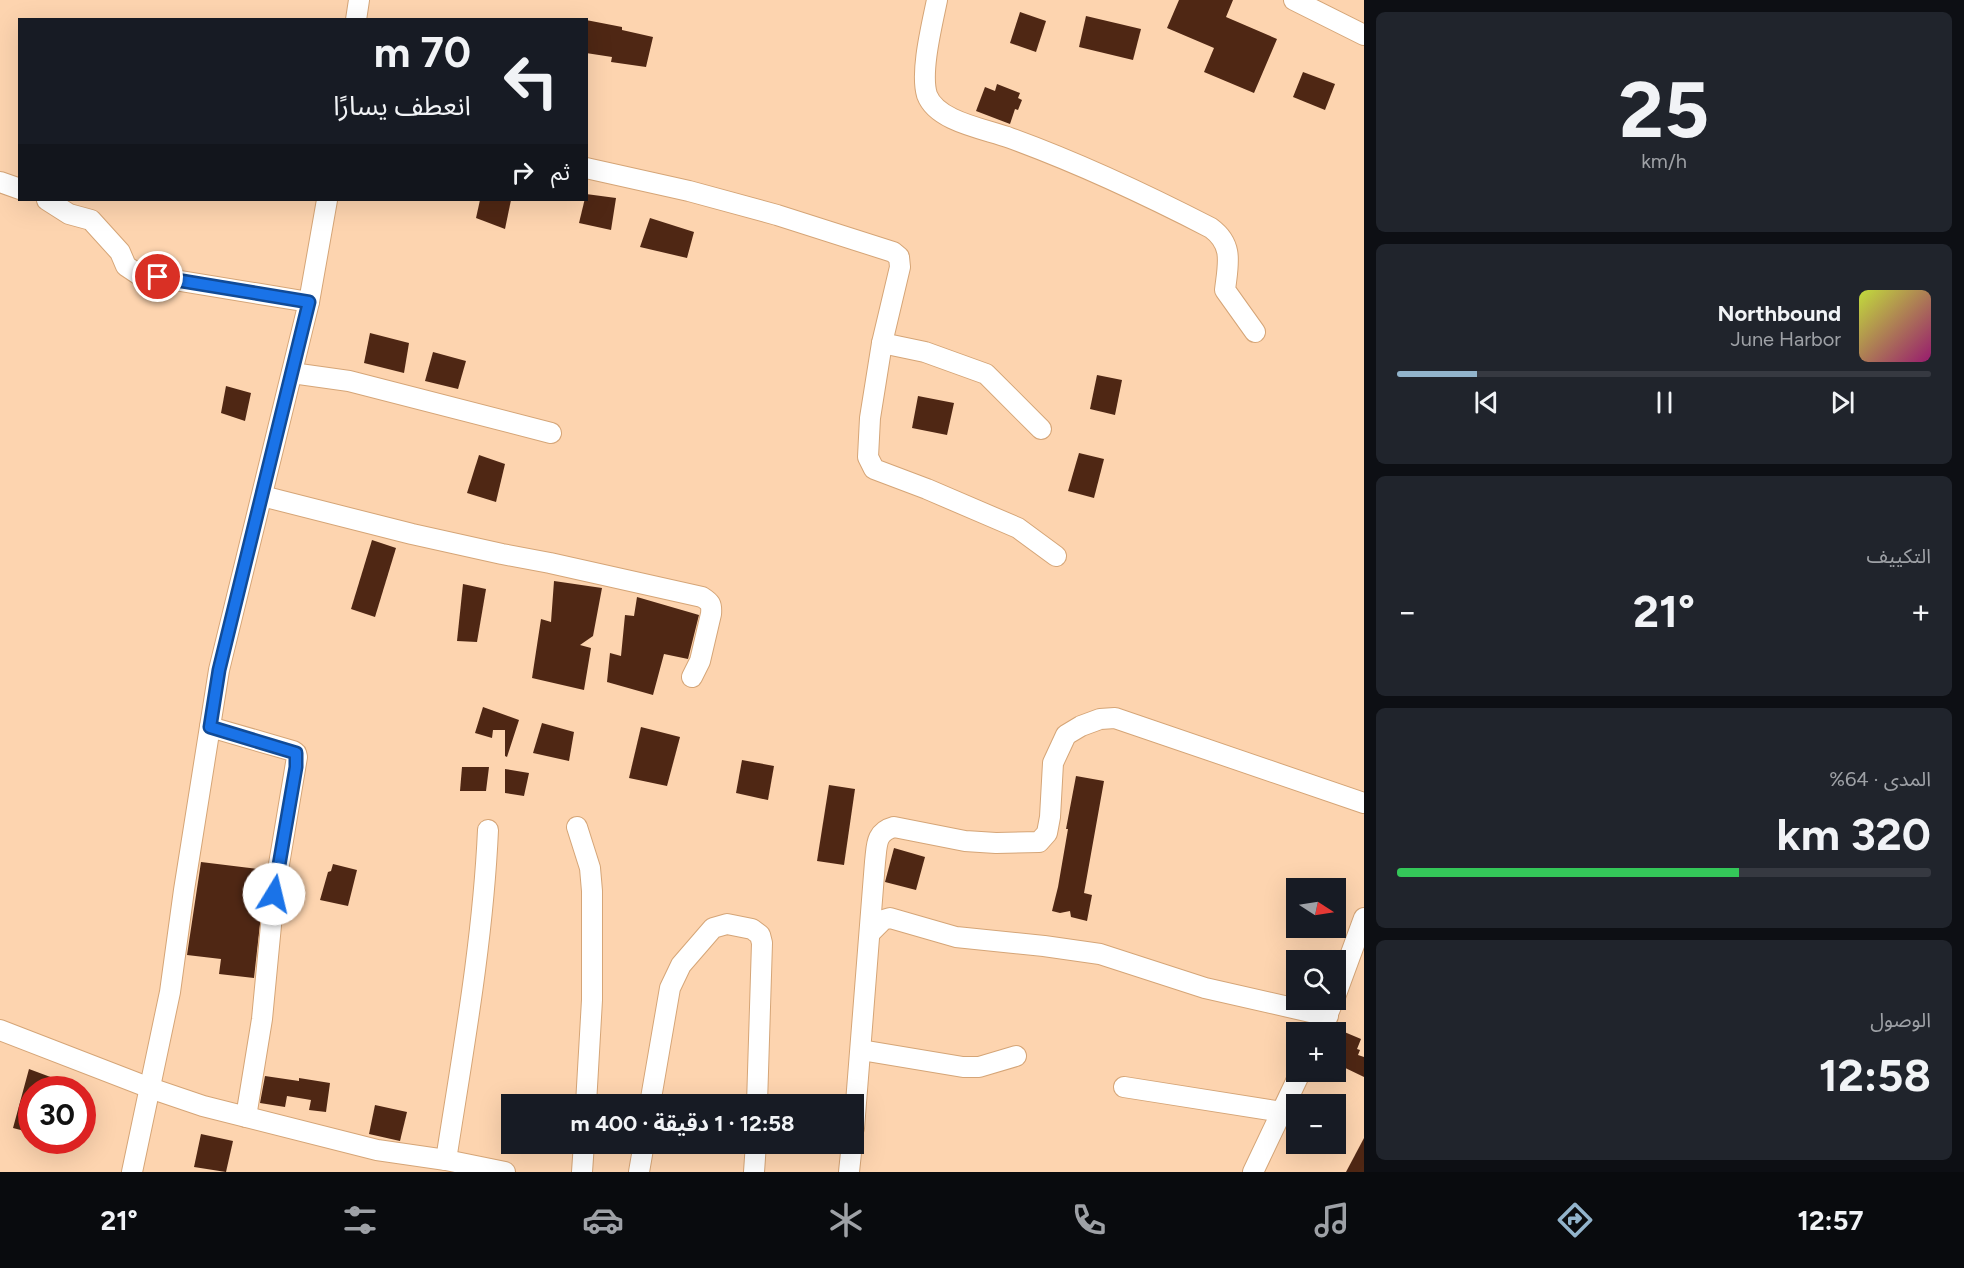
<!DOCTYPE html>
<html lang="ar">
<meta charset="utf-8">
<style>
body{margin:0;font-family:Figtree,"Noto Sans Arabic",sans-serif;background:#20242c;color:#f1f3f6;direction:rtl;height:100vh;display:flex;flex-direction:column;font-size:22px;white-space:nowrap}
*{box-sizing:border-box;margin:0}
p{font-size:20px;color:#9ea1a6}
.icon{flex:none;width:33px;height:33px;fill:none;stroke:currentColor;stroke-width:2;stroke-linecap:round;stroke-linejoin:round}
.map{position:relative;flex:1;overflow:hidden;direction:ltr}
.panel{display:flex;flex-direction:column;gap:12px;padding:12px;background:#0d0f14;width:600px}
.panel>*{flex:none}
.guide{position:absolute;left:18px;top:18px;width:570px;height:183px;border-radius:0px;box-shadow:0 6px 24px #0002;direction:rtl;background:#171b24;color:#f1f3f6;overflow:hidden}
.needle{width:39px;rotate:102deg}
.buttons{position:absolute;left:1286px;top:878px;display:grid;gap:12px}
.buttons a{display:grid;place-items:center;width:60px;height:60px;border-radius:0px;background:#171b24;box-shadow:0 6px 24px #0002;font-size:30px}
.speed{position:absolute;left:18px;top:1076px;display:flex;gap:12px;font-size:30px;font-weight:700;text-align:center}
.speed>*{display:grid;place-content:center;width:78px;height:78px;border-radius:50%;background:#171b24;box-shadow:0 6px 24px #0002;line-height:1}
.speed .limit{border:9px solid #d22;background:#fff;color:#111}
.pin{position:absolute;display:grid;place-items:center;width:51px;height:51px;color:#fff;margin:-26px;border:3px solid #fff;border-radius:50%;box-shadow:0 2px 6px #0007}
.me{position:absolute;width:66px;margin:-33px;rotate:9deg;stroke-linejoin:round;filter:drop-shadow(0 0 4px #0008)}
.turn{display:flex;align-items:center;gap:21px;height:126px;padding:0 18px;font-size:27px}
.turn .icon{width:78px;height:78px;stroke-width:2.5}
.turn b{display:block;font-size:42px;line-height:51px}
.then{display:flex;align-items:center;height:57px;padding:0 18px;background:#0003;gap:12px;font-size:22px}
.big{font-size:45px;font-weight:700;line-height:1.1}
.panel .widget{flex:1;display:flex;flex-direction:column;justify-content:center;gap:9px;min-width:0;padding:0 21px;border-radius:9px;background:#20242c}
.panel .dial{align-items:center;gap:0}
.dial b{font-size:78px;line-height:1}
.song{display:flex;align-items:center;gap:18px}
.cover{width:72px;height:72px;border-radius:9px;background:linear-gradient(135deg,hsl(70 70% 55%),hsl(320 70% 35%))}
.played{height:6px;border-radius:3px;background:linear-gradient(90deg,#92b4cc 15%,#363941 15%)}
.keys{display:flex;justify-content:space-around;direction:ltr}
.heat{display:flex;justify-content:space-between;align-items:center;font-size:33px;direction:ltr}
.charge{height:9px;border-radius:4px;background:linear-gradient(90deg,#34c759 64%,#363941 0)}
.trip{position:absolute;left:501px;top:1094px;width:363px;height:60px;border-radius:0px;background:#171b24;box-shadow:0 6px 24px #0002;font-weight:700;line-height:60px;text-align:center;direction:rtl}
.tab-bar{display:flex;height:96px;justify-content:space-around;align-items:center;background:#090b0e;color:#9ea1a6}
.tab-bar .icon{width:42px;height:42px}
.tab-bar .selected{color:#92b4cc}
.tab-bar b{font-size:27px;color:#f1f3f6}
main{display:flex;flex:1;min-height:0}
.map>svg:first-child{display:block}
</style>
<main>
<section class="panel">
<div class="widget dial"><b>25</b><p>km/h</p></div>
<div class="widget">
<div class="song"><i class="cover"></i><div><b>Northbound</b><p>June Harbor</p></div></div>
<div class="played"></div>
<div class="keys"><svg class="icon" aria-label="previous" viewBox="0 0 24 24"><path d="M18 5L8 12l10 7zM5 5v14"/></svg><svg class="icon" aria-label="pause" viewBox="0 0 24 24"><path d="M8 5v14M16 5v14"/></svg><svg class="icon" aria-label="next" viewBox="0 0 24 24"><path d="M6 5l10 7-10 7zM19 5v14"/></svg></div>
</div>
<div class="widget"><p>التكييف</p>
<div class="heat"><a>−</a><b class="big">21°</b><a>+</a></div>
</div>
<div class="widget"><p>المدى · 64%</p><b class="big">320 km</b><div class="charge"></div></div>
<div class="widget"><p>الوصول</p><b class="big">12:58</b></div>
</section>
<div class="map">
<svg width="1364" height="1172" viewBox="0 0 1364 1172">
<rect width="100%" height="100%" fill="#fdd4af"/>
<g fill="#4f2714">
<polygon points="1179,0 1233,0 1226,17 1277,39 1254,93 1204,72 1214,48 1167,28"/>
<polygon points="1020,12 1046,21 1036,52 1010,43"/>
<polygon points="1086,16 1141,29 1133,60 1079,47"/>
<polygon points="586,20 622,27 622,30 653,37 646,67 611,62 612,57 586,53"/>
<polygon points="1303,72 1335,84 1325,110 1293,97"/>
<polygon points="997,84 1020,93 1018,98 1022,100 1018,110 1015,109 1010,124 976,111 985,87 995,91"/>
<polygon points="586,194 616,198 611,230 579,223"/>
<polygon points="480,200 511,200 505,229 476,218"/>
<polygon points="650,218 694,232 687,258 640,247"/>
<polygon points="370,333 409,343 404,373 364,363"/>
<polygon points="433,352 466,361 458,389 425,381"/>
<polygon points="1097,375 1122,380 1115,415 1090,409"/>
<polygon points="226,386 251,393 245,421 221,413"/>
<polygon points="918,396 954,403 947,435 912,428"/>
<polygon points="1079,453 1104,459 1094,498 1068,491"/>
<polygon points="479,455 505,464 496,502 467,493"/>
<polygon points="372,540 396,548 375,617 351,609"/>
<polygon points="554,581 602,588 593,636 580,645 591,648 584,690 532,678 541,619 551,622"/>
<polygon points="463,584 486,589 477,642 457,641"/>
<polygon points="637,597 699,615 688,659 664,654 653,695 607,682 610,653 621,656 625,615 634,616"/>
<polygon points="483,707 519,720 507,757 505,756 505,730 493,730 492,738 475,733"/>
<polygon points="542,723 574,732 569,761 533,753"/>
<polygon points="641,727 680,737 667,786 629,778"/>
<polygon points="742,760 774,766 768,800 736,793"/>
<polygon points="462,767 489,767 486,791 460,791"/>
<polygon points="505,769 529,773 524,796 505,793"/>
<polygon points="1076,776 1104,781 1084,893 1092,895 1087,921 1071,917 1070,911 1060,913 1052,911 1058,887 1068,829 1066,829"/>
<polygon points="829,785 855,789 844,865 817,861"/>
<polygon points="894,848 925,857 916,890 885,882"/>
<polygon points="201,862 266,870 254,978 219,974 221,959 187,955"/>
<polygon points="333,864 357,870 348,906 320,900 328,872 331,871"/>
<polygon points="1342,1031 1361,1039 1357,1049 1360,1050 1358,1055 1364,1057 1364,1077 1335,1063 1335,1046"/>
<polygon points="29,1069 80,1088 80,1089 32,1089 32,1133 13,1128"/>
<polygon points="265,1076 299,1081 299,1078 330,1083 326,1112 309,1110 311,1100 287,1096 285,1107 260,1103"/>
<polygon points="375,1105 407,1112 400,1141 369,1134"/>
<polygon points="201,1134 233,1141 226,1172 194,1167"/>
<polygon points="1364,1138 1364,1172 1346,1172"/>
</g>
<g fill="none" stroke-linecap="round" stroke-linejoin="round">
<g stroke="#d5a577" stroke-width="22">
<g id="minor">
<path d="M937,0c-5,25 -17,72 -10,95 10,27 59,34 83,43 69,25 135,56 201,90 23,17 17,36 14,62l30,42"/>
<polyline points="1294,0 1364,35"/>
<polyline points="356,20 359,0"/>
<polyline points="586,168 689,191 777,215 893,252 899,257 900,267 882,343 870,418 868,457 874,469 927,489 1018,528 1056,556"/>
<polyline points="0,182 20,189"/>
<polyline points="47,200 69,214 91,220 120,252 126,266 138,274 309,302"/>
<polyline points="882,343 925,352 986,374 1041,429"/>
<polyline points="292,373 349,381 551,433"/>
<path d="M262,496l150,38 90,20 48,9 152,34c8,5 10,7 9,17l-11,47 -8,16"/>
<polyline points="210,727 293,751 296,753 297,757 274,894 262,1019 246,1117"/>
<polyline points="577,827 590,868 592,891 592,1000 586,1104"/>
<polyline points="870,933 883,920 890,918 956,937 1044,946 1100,954 1205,988 1328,1016"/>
<polyline points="1335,997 1364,918"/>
<polyline points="0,1030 150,1088 203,1106 377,1150 446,1160 505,1172"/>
<polyline points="1320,1032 1332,1004"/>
<polyline points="861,1050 963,1067 979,1067 1016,1056"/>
<polyline points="1124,1087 1282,1112"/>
<polyline points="650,1104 670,988 681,965 713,928 727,924 752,929 760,935 762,943 757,1104"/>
<path d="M854,1128l21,-266c2,-16 0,-30 19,-35l71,14 31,2 43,-1 8,-9 3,-16 3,-54 13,-28 15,-9 19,-7 15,-1 249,85"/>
<path d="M446,1160c17,-109 37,-219 42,-330"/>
<polyline points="132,1172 170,992 184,890 219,670 309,302 327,200"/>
<polyline points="582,1172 584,1143"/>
<polyline points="639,1172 644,1143"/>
<polyline points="754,1172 756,1143"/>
<polyline points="849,1172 852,1143"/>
<polyline points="1253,1172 1301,1071"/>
</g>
</g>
<use href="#minor" stroke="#fff" stroke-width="20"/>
</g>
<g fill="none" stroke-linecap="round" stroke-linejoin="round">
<g stroke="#114b97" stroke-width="15">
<polyline id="route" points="158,277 309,302 219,670 210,727 296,753 296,767 274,894"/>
</g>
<use href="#route" stroke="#1a73e8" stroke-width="10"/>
</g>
</svg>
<div class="buttons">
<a><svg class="needle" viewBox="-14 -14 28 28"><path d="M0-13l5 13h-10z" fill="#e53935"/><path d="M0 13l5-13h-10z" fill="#9ea1a6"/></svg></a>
<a><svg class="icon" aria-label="search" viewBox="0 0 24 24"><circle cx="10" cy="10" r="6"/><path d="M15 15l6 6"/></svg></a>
<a>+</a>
<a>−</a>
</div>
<div class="speed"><div class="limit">30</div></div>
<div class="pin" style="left:158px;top:277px;background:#d93025"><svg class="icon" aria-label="arrive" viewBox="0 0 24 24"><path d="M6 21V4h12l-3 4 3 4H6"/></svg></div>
<svg class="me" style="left:274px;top:894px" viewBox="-20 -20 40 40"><circle r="19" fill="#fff"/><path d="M0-13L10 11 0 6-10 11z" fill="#1a73e8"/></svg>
<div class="trip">12:58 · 1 دقيقة · 400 m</div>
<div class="guide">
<div class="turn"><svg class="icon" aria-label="left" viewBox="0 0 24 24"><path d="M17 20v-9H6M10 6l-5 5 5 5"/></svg><div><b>70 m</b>انعطف يسارًا</div></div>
<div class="then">ثم<svg class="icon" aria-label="right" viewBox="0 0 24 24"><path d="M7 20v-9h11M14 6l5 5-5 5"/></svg></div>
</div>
</div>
</main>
<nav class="tab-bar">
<b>12:57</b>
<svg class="icon selected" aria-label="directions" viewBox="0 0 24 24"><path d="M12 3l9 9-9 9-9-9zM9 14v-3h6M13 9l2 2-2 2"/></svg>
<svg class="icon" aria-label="music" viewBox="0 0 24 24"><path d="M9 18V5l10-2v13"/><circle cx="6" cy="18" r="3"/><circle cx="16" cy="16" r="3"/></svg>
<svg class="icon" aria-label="phone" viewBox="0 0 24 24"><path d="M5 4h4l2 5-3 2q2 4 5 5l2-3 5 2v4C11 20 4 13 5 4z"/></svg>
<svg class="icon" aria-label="climate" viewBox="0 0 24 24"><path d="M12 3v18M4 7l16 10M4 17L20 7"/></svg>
<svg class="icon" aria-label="car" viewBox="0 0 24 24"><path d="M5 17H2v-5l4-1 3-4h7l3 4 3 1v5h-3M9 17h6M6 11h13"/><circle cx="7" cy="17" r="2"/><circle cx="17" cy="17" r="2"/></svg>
<svg class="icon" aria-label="filters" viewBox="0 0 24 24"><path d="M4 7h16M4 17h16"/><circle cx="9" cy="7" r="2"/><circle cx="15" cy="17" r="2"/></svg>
<b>21°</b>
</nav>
